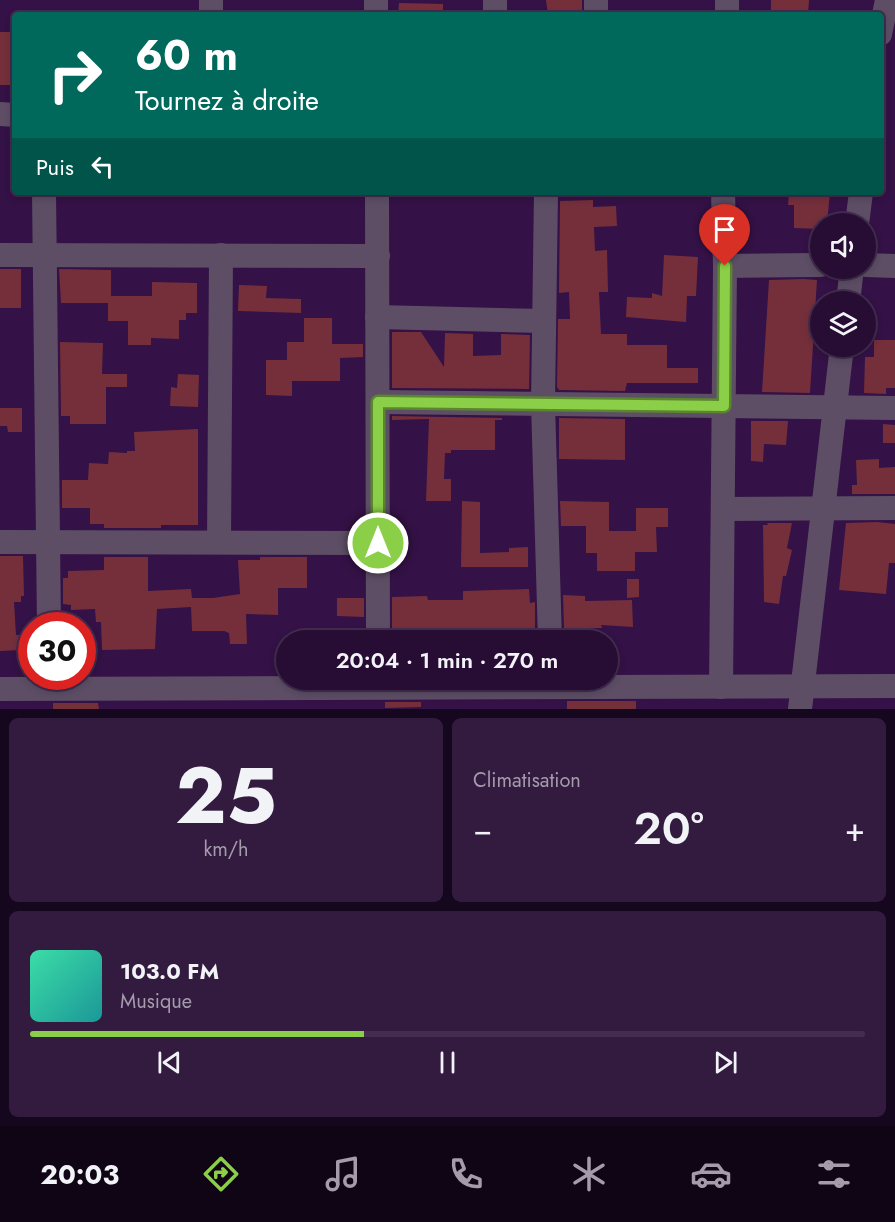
<!DOCTYPE html>
<html lang="fr">
<meta charset="utf-8">
<style>
body{margin:0;font-family:Jost,sans-serif;background:#331b40;color:#f1f3f6;height:100vh;display:flex;flex-direction:column;font-size:22px;white-space:nowrap}
*{box-sizing:border-box;margin:0}
p{font-size:20px;color:#a49cac}
.icon{flex:none;width:33px;height:33px;fill:none;stroke:currentColor;stroke-width:2;stroke-linecap:round;stroke-linejoin:round}
.map{position:relative;height:709px;overflow:hidden}
.details{display:flex;flex-direction:column;gap:9px;padding:9px;background:#15071d;flex:1}
.details>*{flex:none}
.guide{position:absolute;left:12px;top:12px;width:872px;height:183px;border-radius:6px;box-shadow:0 3px 9px #0003,0 0 0 2px #432d4f;background:#00695c;color:#fff;overflow:hidden}
.buttons{position:absolute;left:810px;top:213px;display:grid;gap:12px}
.buttons a{display:grid;place-items:center;width:66px;height:66px;border-radius:50%;background:#270d34;box-shadow:0 3px 9px #0003,0 0 0 2px #432d4f;font-size:30px}
.speed{position:absolute;left:18px;top:612px;display:flex;gap:12px;font-size:30px;font-weight:700;text-align:center}
.speed>*{display:grid;place-content:center;width:78px;height:78px;border-radius:50%;background:#270d34;box-shadow:0 3px 9px #0003,0 0 0 2px #432d4f;line-height:1}
.speed .limit{border:9px solid #d22;background:#fff;color:#111}
.pin{position:absolute;display:grid;place-items:center;width:51px;height:51px;color:#fff;margin:-62px -26px;border-radius:50% 50% 50% 0;rotate:-45deg;box-shadow:0 0 6px #0007}
.pin .icon{rotate:45deg}
.me{position:absolute;width:66px;margin:-33px;rotate:0deg;stroke-linejoin:round;filter:drop-shadow(0 0 4px #0008)}
.turn{display:flex;align-items:center;gap:21px;height:126px;padding:0 24px;font-size:27px}
.turn .icon{width:78px;height:78px;stroke-width:2.5}
.turn b{display:block;font-size:42px;line-height:51px}
.then{display:flex;align-items:center;height:57px;padding:0 24px;background:#0003;gap:12px;font-size:22px}
.big{font-size:45px;font-weight:600;line-height:1.1}
.details .card{flex:1;display:flex;flex-direction:column;justify-content:center;gap:9px;min-width:0;padding:0 21px;border-radius:9px;background:#331b40}
.details .dial{align-items:center;gap:0}
.dial b{font-size:78px;line-height:1}
.song{display:flex;align-items:center;gap:18px}
.cover{width:72px;height:72px;border-radius:9px;background:linear-gradient(135deg,hsl(160 70% 55%),hsl(180 70% 35%))}
.played{height:6px;border-radius:3px;background:linear-gradient(90deg,#8bce47 40%,#432d4f 40%)}
.keys{display:flex;justify-content:space-around;direction:ltr}
.heat{display:flex;justify-content:space-between;align-items:center;font-size:33px;direction:ltr}
.details .tiles{flex:1;display:grid;gap:9px;grid-template-columns:1fr 1fr}
.card:last-child{grid-column:span 2}
.trip{position:absolute;left:276px;top:630px;width:342px;height:60px;border-radius:30px;background:#270d34;box-shadow:0 3px 9px #0003,0 0 0 2px #432d4f;font-weight:600;line-height:60px;text-align:center}
.tab-bar{display:flex;height:96px;justify-content:space-around;align-items:center;background:#100515;color:#a49cac}
.tab-bar .icon{width:42px;height:42px}
.tab-bar .selected{color:#8bce47}
.tab-bar b{font-size:27px;color:#f1f3f6}
.map>svg:first-child{display:block}
</style>
<div class="map">
<svg width="895" height="709" viewBox="0 0 895 709">
<rect width="100%" height="100%" fill="#341146"/>
<g fill="#742f3b">
<polygon points="546,0 582,0 582,15 548,15"/>
<polygon points="771,0 809,0 808,15 771,15"/>
<polygon points="399,3 443,4 443,15 398,15"/>
<rect x="0" y="32" width="15" height="53"/>
<polygon points="789,192 830,192 827,224 820,224 820,229 794,228 794,205 788,205"/>
<polygon points="593,200 593,207 616,206 617,226 594,227 595,251 607,250 608,292 599,292 601,334 627,334 627,345 667,345 667,368 698,368 698,383 627,383 625,391 559,390 557,387 558,319 570,319 569,292 559,293 560,201"/>
<polygon points="664,255 698,257 696,296 687,296 686,322 626,317 627,297 652,298 652,293 662,296"/>
<rect x="0" y="269" width="21" height="39"/>
<polygon points="59,269 111,270 111,296 152,296 152,282 197,283 197,313 186,313 186,320 179,320 179,339 151,338 151,345 128,345 128,321 108,321 108,303 61,303"/>
<polygon points="803,279 817,280 810,393 762,392 769,280"/>
<polygon points="239,285 267,286 266,298 301,299 301,313 238,311"/>
<polygon points="304,318 332,318 332,344 363,344 363,357 340,358 340,381 292,381 292,396 266,395 266,360 287,360 287,342 304,342"/>
<polygon points="392,332 421,332 444,367 445,333 473,334 473,356 501,355 501,334 530,335 529,389 392,388"/>
<polygon points="874,340 895,340 895,388 886,388 886,394 864,393 865,357 874,357"/>
<polygon points="60,342 103,343 102,374 127,374 127,387 106,387 106,424 70,424 70,416 61,416"/>
<polygon points="178,374 199,375 198,407 170,406 171,387 177,388"/>
<polygon points="0,408 22,408 22,432 8,432 7,426 0,426"/>
<polygon points="392,416 502,418 502,420 495,420 495,450 451,450 451,453 445,453 444,479 451,479 451,501 426,501 429,419 392,420"/>
<polygon points="559,418 625,419 625,460 559,459"/>
<polygon points="751,421 788,421 786,445 764,444 763,462 751,461"/>
<polygon points="883,424 895,425 895,443 883,443"/>
<polygon points="198,429 198,525 161,525 161,528 104,528 104,524 90,524 90,508 62,508 62,480 88,480 89,463 108,464 109,452 127,453 127,451 135,451 134,432"/>
<polygon points="879,459 879,468 895,467 895,494 852,494 852,485 857,485 856,460"/>
<polygon points="462,501 480,502 480,553 509,552 509,548 528,547 528,567 461,567"/>
<polygon points="560,501 609,502 609,531 636,531 636,508 668,508 668,527 656,527 657,552 635,552 635,571 597,571 597,553 586,553 586,526 561,526"/>
<polygon points="877,522 895,524 895,563 889,563 886,594 839,590 846,523"/>
<polygon points="767,523 792,523 787,548 792,550 786,576 783,576 779,604 764,602 763,525 768,525"/>
<polygon points="0,556 23,556 24,596 21,596 21,602 14,602 16,635 21,635 22,650 0,651"/>
<polygon points="104,557 148,557 148,591 191,589 192,598 213,598 240,594 238,560 260,560 260,557 307,557 307,588 278,588 278,615 246,614 247,644 230,644 229,633 224,631 192,631 191,607 157,609 155,649 102,650 101,622 96,622 95,609 71,610 71,605 63,604 63,578 68,578 68,571 104,570"/>
<polygon points="627,579 639,579 639,597 627,598"/>
<polygon points="529,589 530,603 535,602 535,630 533,632 460,636 460,640 392,640 392,597 427,596 428,600 463,600 463,591"/>
<polygon points="563,595 585,596 585,601 632,600 633,627 601,625 602,628 564,629"/>
<polygon points="337,598 364,598 364,617 337,616"/>
<rect x="567" y="701" width="69" height="8"/>
<polygon points="385,702 421,702 421,707 385,708"/>
<polygon points="53,703 98,703 99,709 53,709"/>
</g>
<g fill="none" stroke-linecap="round" stroke-linejoin="round">
<g stroke="#5d4e66" stroke-width="24">
<polyline points="376,0 376,15"/>
<polyline points="596,0 596,15"/>
<polyline points="211,15 211,0"/>
<polyline points="495,15 495,0"/>
<polyline points="727,15 727,0"/>
<polyline points="880,34 887,0"/>
<polyline points="0,114 15,115"/>
<polyline points="44,192 49,626"/>
<polyline points="377,192 378,640"/>
<polyline points="546,192 543,404 550,640"/>
<polyline points="857,224 861,192"/>
<polyline points="0,255 378,256"/>
<polyline points="866,265 895,266"/>
<polyline points="725,266 820,265"/>
<polyline points="848,302 852,268"/>
<polyline points="377,317 544,321"/>
<polyline points="378,402 895,408"/>
<polyline points="723,509 895,508"/>
<polyline points="0,542 378,543"/>
<polyline points="219,542 221,255"/>
<polyline points="721,687 725,266 723,192"/>
<polyline points="0,689 895,686"/>
<polyline points="800,709 842,346"/>
</g>
</g>
<g fill="none" stroke-linecap="round" stroke-linejoin="round">
<g stroke="#5a862e" stroke-width="15">
<polyline id="route" points="378,543 378,402 724,406 725,266"/>
</g>
<use href="#route" stroke="#8bce47" stroke-width="10"/>
</g>
</svg>
<div class="buttons">
<a><svg class="icon" aria-label="sound" viewBox="0 0 24 24"><path d="M4 9h4l5-4v14l-5-4H4zM17 9q2 3 0 6"/></svg></a>
<a><svg class="icon" aria-label="layers" viewBox="0 0 24 24"><path d="M12 4l9 5-9 5-9-5zM3 14l9 5 9-5"/></svg></a>
</div>
<div class="speed"><div class="limit">30</div></div>
<div class="pin" style="left:725px;top:266px;background:#d93025"><svg class="icon" aria-label="arrive" viewBox="0 0 24 24"><path d="M6 21V4h12l-3 4 3 4H6"/></svg></div>
<svg class="me" style="left:378px;top:543px" viewBox="-20 -20 40 40"><circle r="17" fill="#8bce47" stroke="#fff" stroke-width="3"/><path d="M0-11L8 9 0 5-8 9z" fill="#fff"/></svg>
<div class="trip">20:04 · 1 min · 270 m</div>
<div class="guide">
<div class="turn"><svg class="icon" aria-label="right" viewBox="0 0 24 24"><path d="M7 20v-9h11M14 6l5 5-5 5"/></svg><div><b>60 m</b>Tournez à droite</div></div>
<div class="then">Puis<svg class="icon" aria-label="left" viewBox="0 0 24 24"><path d="M17 20v-9H6M10 6l-5 5 5 5"/></svg></div>
</div>
</div>
<section class="details">
<div class="tiles">
<div class="card dial"><b>25</b><p>km/h</p></div>
<div class="card"><p>Climatisation</p>
<div class="heat"><a>−</a><b class="big">20°</b><a>+</a></div>
</div>
<div class="card">
<div class="song"><i class="cover"></i><div><b>103.0 FM</b><p>Musique</p></div></div>
<div class="played"></div>
<div class="keys"><svg class="icon" aria-label="previous" viewBox="0 0 24 24"><path d="M18 5L8 12l10 7zM5 5v14"/></svg><svg class="icon" aria-label="pause" viewBox="0 0 24 24"><path d="M8 5v14M16 5v14"/></svg><svg class="icon" aria-label="next" viewBox="0 0 24 24"><path d="M6 5l10 7-10 7zM19 5v14"/></svg></div>
</div>
</div>
</section>
<nav class="tab-bar">
<b>20:03</b>
<svg class="icon selected" aria-label="directions" viewBox="0 0 24 24"><path d="M12 3l9 9-9 9-9-9zM9 14v-3h6M13 9l2 2-2 2"/></svg>
<svg class="icon" aria-label="music" viewBox="0 0 24 24"><path d="M9 18V5l10-2v13"/><circle cx="6" cy="18" r="3"/><circle cx="16" cy="16" r="3"/></svg>
<svg class="icon" aria-label="phone" viewBox="0 0 24 24"><path d="M5 4h4l2 5-3 2q2 4 5 5l2-3 5 2v4C11 20 4 13 5 4z"/></svg>
<svg class="icon" aria-label="climate" viewBox="0 0 24 24"><path d="M12 3v18M4 7l16 10M4 17L20 7"/></svg>
<svg class="icon" aria-label="car" viewBox="0 0 24 24"><path d="M5 17H2v-5l4-1 3-4h7l3 4 3 1v5h-3M9 17h6M6 11h13"/><circle cx="7" cy="17" r="2"/><circle cx="17" cy="17" r="2"/></svg>
<svg class="icon" aria-label="filters" viewBox="0 0 24 24"><path d="M4 7h16M4 17h16"/><circle cx="9" cy="7" r="2"/><circle cx="15" cy="17" r="2"/></svg>
</nav>
